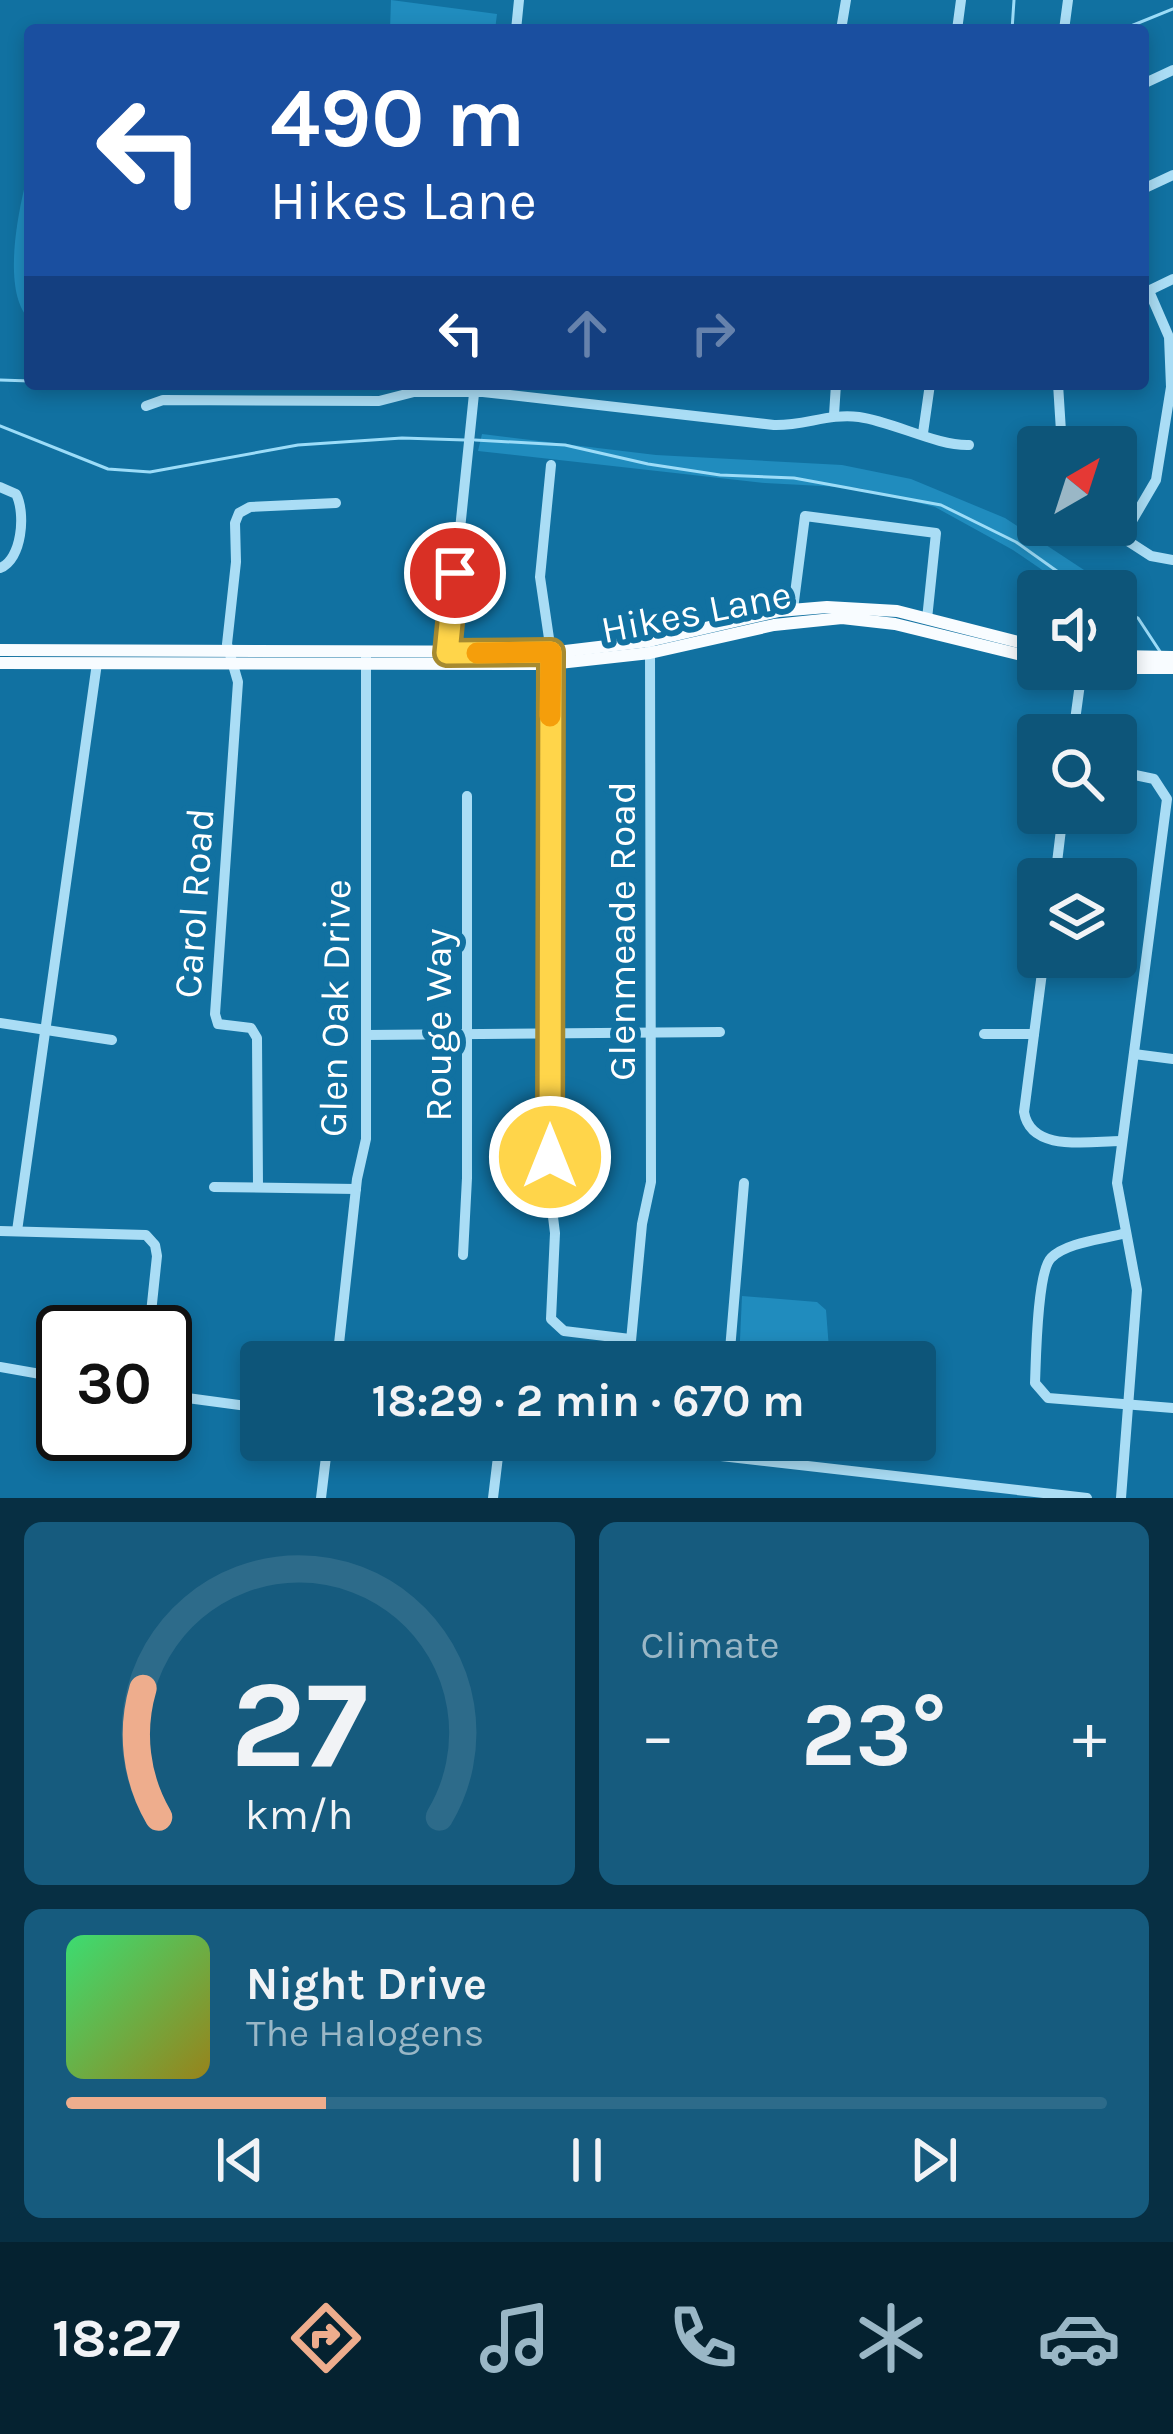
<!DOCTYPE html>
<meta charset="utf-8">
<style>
body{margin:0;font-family:Karla,sans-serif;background:#165b7e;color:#f1f3f6;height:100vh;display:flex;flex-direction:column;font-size:45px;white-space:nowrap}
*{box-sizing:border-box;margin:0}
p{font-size:39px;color:#9ab7c6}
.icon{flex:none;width:66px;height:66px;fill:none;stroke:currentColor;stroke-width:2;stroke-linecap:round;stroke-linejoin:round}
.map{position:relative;height:1498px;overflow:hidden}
.panel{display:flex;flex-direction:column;gap:24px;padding:24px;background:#072f43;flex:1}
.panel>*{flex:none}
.hud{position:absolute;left:24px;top:24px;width:1125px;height:366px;border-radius:12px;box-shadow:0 6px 18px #0003;background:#1a4fa0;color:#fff;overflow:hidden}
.needle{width:78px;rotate:39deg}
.controls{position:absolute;left:1017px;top:426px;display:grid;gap:24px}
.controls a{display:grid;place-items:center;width:120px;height:120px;border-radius:12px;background:#0d5579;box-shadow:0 6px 18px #0003;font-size:60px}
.speed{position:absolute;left:36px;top:1305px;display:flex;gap:24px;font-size:60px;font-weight:700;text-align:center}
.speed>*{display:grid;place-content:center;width:156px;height:156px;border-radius:50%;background:#0d5579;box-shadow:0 6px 18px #0003;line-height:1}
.speed .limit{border:6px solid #111;border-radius:18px;background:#fff;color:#111}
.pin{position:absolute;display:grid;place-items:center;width:102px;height:102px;color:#fff;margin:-51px;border:6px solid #fff;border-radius:50%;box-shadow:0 3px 12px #0007}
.me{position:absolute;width:132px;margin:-66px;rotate:0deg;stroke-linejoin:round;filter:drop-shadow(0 0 9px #0008)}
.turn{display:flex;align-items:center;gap:42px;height:252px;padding:0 48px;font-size:54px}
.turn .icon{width:156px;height:156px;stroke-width:2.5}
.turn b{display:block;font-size:84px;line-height:102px}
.lanes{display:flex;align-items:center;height:114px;padding:0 48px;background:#0003;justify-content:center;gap:60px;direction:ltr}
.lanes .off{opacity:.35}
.big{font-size:90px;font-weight:700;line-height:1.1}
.panel .card{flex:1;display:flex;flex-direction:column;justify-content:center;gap:18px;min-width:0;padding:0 42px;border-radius:18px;background:#165b7e}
.panel .dial{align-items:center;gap:0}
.dial svg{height:312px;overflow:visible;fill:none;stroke:#2d6b8a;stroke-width:7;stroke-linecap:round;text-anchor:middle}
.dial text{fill:#f1f3f6;stroke:none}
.song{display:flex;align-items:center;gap:36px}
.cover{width:144px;height:144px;border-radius:18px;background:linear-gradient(135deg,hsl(140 70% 55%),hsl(50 70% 35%))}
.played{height:12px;border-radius:6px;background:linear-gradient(90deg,#eead8d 25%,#2d6b8a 25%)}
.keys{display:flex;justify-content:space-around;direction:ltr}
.heat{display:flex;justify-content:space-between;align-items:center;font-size:66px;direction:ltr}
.panel .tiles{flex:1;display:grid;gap:24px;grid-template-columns:1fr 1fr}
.card:last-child{grid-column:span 2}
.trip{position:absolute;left:240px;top:1341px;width:696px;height:120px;border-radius:12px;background:#0d5579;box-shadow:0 6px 18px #0003;font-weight:700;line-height:120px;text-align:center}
.tab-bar{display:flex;height:192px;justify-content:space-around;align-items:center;background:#052230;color:#9ab7c6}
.tab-bar .icon{width:84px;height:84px}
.tab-bar .current{color:#eead8d}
.tab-bar b{font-size:54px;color:#f1f3f6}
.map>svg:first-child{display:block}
</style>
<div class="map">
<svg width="1173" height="1498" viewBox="0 0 1173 1498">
<rect width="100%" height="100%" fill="#1171a1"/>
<g fill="#208cbe">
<polygon points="391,0 497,14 495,30 390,30"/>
<path d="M30,167v153c-30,-28 -11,-116 0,-153z"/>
<polygon points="482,434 656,455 842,465 911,479 1005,518 1116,591 1073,591 1013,550 935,507 859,488 765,483 478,451"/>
<polygon points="742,1296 817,1302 826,1310 830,1362 739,1362"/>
</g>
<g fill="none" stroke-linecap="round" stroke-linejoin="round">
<g stroke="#9cdcf8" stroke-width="3">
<polyline points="1012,30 1014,0"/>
<polyline points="1121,30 1173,9"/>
<polyline points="0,380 30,381"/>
<polyline points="0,426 108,469 150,472 298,445 402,438 465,440"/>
<polyline points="475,440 565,445 648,464 720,475 794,478 941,505 1016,542 1085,591"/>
<polyline points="1116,608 1138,618 1161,653"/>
</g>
<g stroke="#aaddf5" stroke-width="10">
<polyline points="516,30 519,0"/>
<polyline points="841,30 846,0"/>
<polyline points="957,30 961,0"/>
<polyline points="1064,30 1068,0"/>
<polyline points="1143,84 1173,70"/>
<polyline points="1143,189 1173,175"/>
<polyline points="1146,292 1173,279"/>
<polyline points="1058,384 1062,447"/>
<path d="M146,406l17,-6 216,1 35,-9h69l291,33c30,1 55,-12 85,-8 35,5 78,29 110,28"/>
<polyline points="834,415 836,384"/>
<polyline points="923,433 930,384"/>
<polyline points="551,465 540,577 551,652 550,1193 555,1233 551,1319 564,1331 630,1339"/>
<path d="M0,487l16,7c10,19 6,66 -16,74"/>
<polyline points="1103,525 1151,556 1173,560"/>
<polyline points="1122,538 1156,480 1171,387 1169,337 1149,291"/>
<polyline points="793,609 805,516 936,533 927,619"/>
<polyline points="447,655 475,384"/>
<polyline points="1073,735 1082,669"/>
<polyline points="1116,771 1154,779 1167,799 1117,1183 1137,1290 1121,1498"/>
<polyline points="1055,879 1063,813"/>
<path d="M1044,957l-20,155c7,41 65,29 97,29"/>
<polyline points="0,1023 112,1040"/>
<polyline points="984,1034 1034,1034"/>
<polyline points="366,1035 720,1032"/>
<polyline points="1134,1054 1173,1059"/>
<polyline points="214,1187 356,1189"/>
<polyline points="258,1187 257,1038 251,1028 218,1024 215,1014 238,682 227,644 236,562 235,523 239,513 250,507 336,503"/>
<polyline points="0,1231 146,1235 155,1245 157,1256 149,1332"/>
<polyline points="17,1231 97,663"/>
<path d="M1126,1233c-21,6 -60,9 -75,25 -14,14 -15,102 -16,125l13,15 125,10"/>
<polyline points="463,1255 467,1178 467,796"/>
<polyline points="337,1362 357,1179 366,1139 366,656"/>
<polyline points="629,1362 642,1224 651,1182 650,647"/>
<polyline points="729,1362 744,1183"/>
<polyline points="0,1367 63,1378"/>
<polyline points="165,1395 261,1408"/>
<polyline points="537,1440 721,1456 1087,1498"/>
<polyline points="321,1498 328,1440"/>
<polyline points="493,1498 500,1440"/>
</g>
<g stroke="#f8fcff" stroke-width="12">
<polyline points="0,650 557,652 649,641 779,611 827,607 897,611 1038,647"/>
<polyline points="1116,656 1173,657"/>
<polyline points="0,663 550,664 650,653 774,625 842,618 895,624 1038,659"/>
<polyline points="1116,668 1173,668"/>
</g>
</g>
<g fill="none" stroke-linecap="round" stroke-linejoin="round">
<g stroke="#a68a30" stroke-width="30">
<polyline id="route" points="455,573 447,653 551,652 550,1157"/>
</g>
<use href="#route" stroke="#ffd54a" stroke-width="21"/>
<polyline stroke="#f59e0b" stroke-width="21" points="477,653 551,652 550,716"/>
</g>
<g text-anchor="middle" stroke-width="12" stroke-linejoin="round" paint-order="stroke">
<g font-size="39" fill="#fff" stroke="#1171a1">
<text transform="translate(696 611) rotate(-11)" y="14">Hikes Lane</text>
<text transform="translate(193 903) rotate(-86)" y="14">Carol Road</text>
<text transform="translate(621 931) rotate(-90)" y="14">Glenmeade Road</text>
<text transform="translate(334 1008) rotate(-89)" y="14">Glen Oak Drive</text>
<text transform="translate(437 1025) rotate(-90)" y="14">Rouge Way</text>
</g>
</g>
</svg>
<div class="controls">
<a><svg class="needle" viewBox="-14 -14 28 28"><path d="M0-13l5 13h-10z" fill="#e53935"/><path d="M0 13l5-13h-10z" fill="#9ab7c6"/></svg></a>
<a><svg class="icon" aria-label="sound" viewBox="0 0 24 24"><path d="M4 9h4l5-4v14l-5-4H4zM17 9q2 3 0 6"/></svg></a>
<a><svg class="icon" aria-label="search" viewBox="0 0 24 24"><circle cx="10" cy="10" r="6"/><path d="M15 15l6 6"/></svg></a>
<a><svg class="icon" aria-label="layers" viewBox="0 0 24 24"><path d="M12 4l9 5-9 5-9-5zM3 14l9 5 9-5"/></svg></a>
</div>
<div class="speed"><div class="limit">30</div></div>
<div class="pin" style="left:455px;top:573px;background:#d93025"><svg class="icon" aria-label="arrive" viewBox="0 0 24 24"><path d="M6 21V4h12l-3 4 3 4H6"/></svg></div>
<svg class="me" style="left:550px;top:1157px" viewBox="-20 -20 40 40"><circle r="17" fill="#ffd54a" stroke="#fff" stroke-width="3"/><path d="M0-11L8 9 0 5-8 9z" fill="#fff"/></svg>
<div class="trip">18:29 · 2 min · 670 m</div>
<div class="hud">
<div class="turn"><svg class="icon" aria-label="left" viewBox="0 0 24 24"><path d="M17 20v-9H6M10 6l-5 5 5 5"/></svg><div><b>490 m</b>Hikes Lane</div></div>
<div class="lanes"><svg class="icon" aria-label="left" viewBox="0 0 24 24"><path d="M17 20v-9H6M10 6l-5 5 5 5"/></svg><svg class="icon off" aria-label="ahead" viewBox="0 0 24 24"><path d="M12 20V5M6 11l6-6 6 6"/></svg><svg class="icon off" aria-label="right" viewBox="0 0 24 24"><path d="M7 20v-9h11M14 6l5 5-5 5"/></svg></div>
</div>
</div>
<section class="panel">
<div class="tiles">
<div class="card dial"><svg viewBox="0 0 100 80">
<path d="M14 69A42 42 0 1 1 86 69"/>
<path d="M14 69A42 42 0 0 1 10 36" stroke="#eead8d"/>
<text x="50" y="56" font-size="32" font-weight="700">27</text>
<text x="50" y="72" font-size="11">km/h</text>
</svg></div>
<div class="card"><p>Climate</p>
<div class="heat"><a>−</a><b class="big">23°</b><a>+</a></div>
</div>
<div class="card">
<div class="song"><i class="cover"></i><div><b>Night Drive</b><p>The Halogens</p></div></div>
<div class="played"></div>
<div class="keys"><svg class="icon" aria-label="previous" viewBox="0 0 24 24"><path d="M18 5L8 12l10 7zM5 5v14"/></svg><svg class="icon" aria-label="pause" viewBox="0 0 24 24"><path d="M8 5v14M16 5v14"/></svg><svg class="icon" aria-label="next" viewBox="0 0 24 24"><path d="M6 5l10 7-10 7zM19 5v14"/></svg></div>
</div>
</div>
</section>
<nav class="tab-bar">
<b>18:27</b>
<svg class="icon current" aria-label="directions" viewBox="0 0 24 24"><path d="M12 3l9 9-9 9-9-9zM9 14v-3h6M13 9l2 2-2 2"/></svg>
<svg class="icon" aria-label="music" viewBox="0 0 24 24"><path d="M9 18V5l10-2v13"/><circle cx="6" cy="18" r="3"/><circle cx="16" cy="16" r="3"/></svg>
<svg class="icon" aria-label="phone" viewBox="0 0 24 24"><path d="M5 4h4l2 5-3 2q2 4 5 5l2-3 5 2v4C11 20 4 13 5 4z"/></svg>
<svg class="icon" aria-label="climate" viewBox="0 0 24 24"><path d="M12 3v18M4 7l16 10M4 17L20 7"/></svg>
<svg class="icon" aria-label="car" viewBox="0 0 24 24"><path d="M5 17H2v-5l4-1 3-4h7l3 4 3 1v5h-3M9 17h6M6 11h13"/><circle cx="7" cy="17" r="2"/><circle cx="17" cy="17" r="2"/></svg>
</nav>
